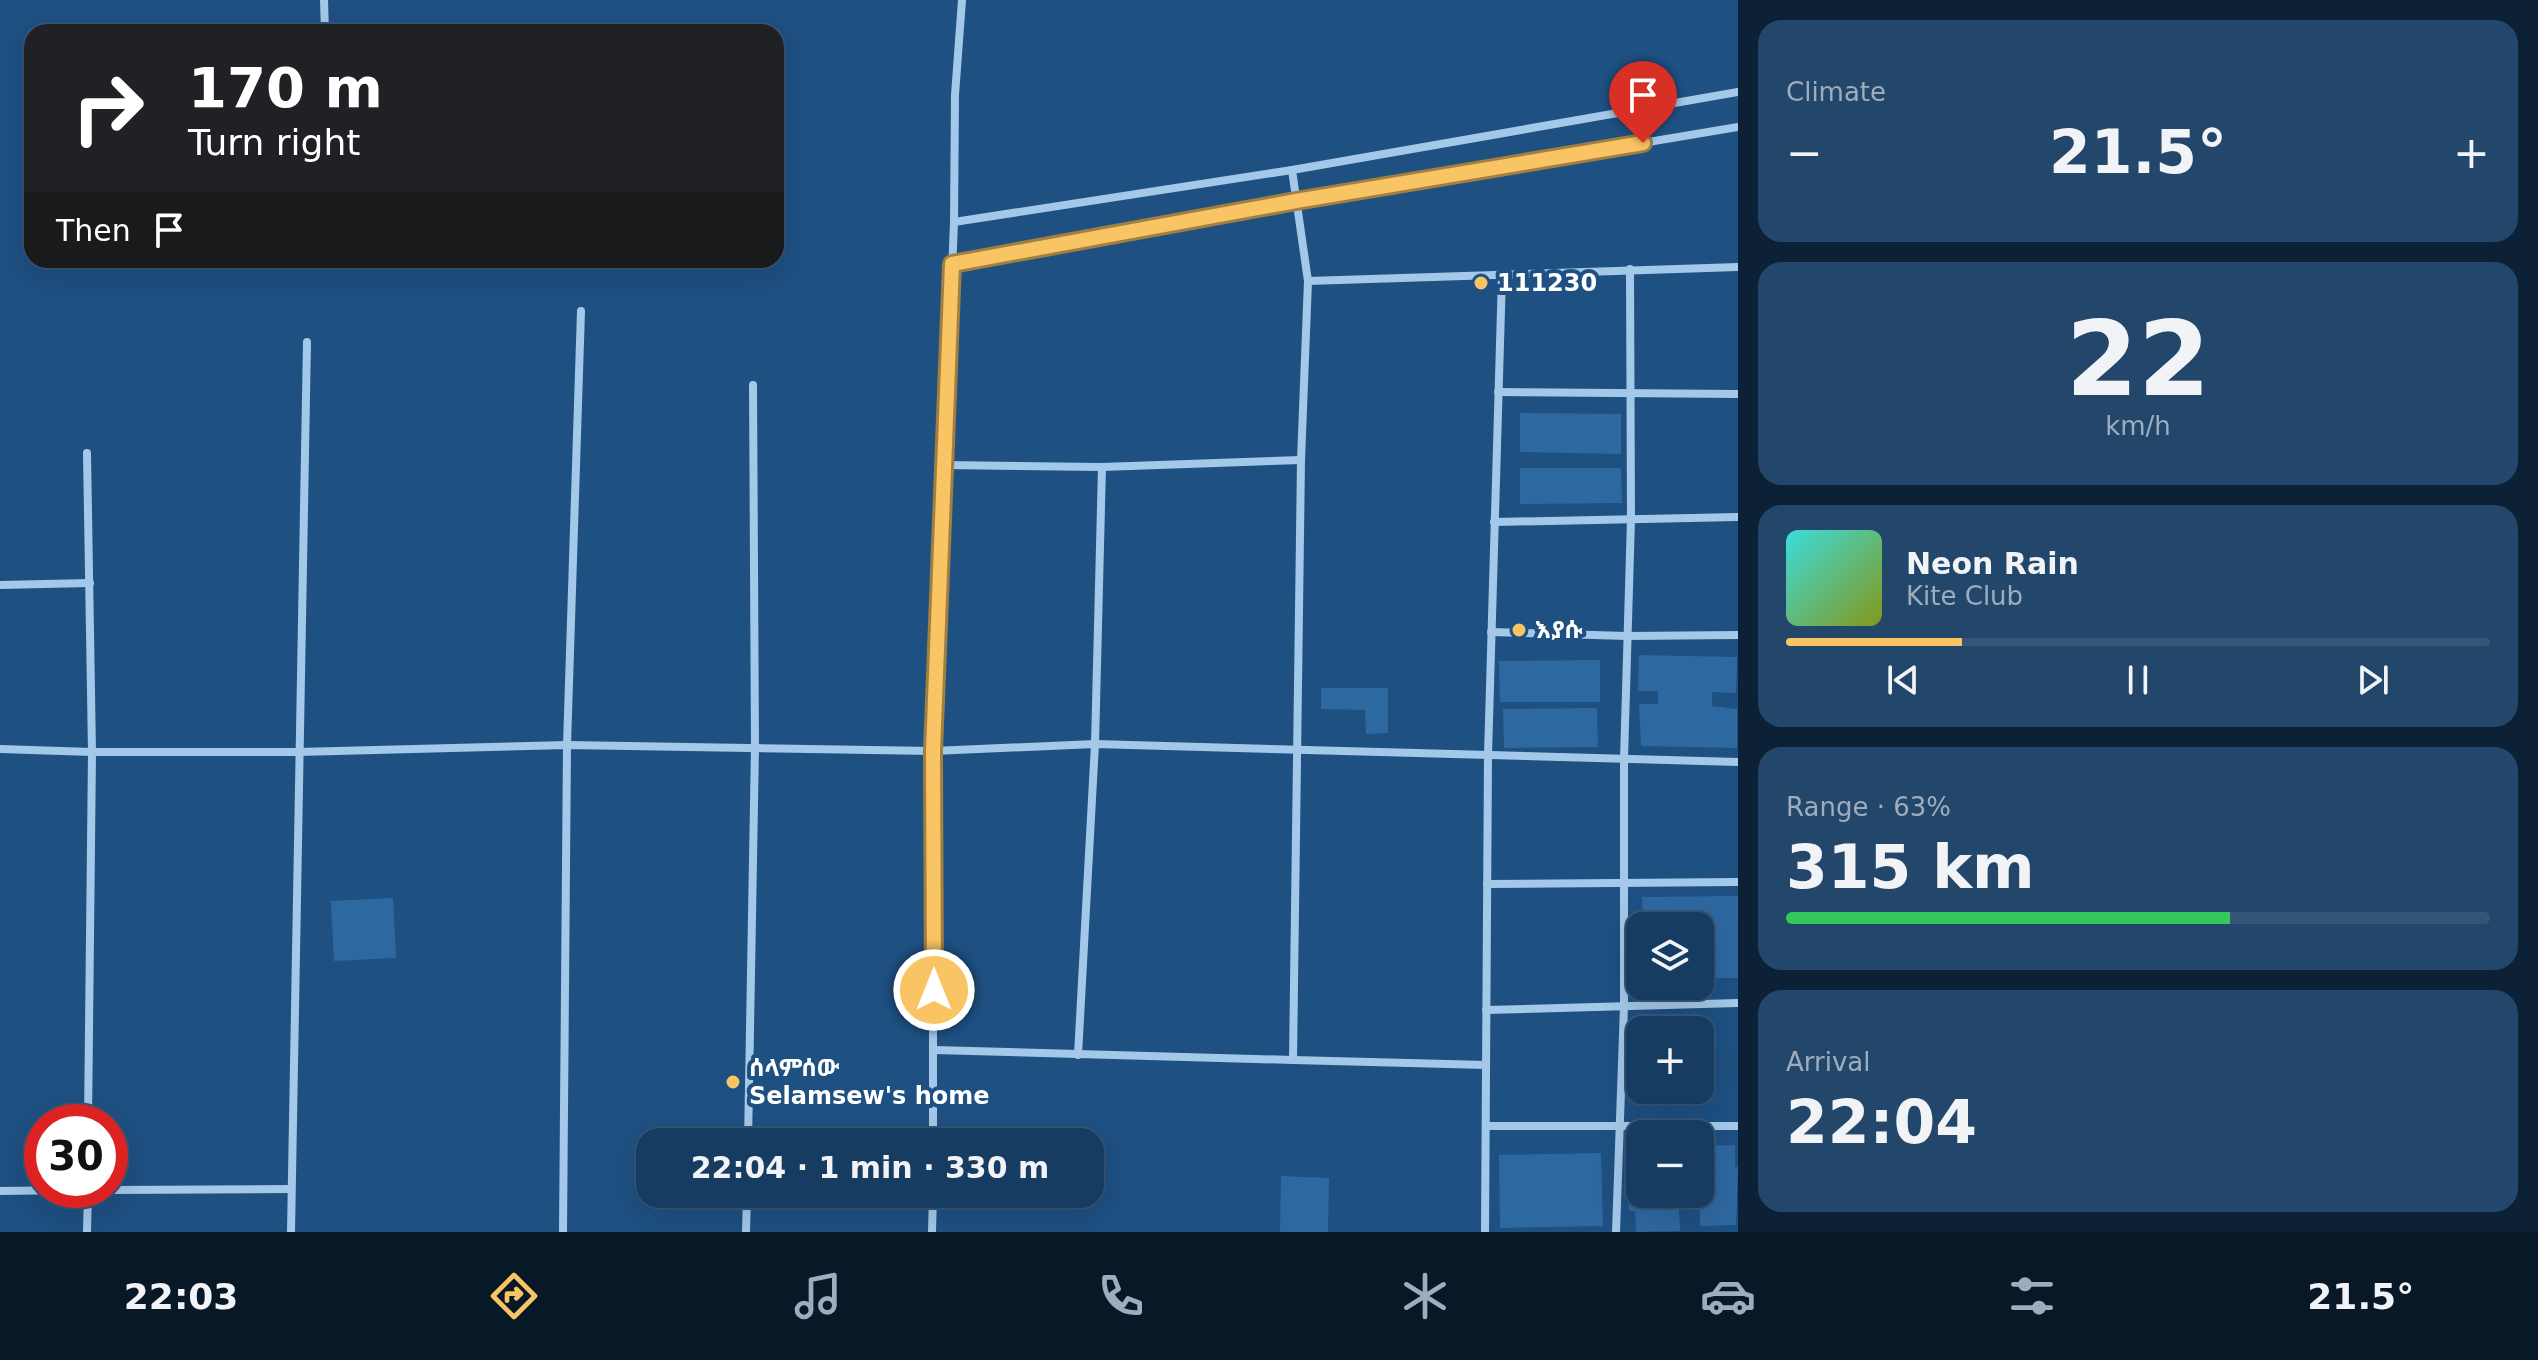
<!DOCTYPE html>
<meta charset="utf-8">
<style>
body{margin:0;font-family:"DejaVu Sans","Noto Sans Ethiopic",sans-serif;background:#23476b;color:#f1f3f6;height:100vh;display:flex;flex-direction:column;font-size:30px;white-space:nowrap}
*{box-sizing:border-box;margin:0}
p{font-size:26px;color:#9eadbe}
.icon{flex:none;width:44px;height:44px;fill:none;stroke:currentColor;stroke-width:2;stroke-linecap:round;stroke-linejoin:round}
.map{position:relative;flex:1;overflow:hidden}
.drawer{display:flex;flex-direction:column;gap:20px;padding:20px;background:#0c2136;width:800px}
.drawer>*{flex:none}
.top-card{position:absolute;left:24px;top:24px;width:760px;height:244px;border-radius:24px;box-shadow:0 8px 32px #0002,0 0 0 2px #355677;background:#202124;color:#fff;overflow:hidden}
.tools{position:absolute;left:1626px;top:912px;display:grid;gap:16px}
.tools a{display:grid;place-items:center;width:88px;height:88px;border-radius:16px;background:#163c62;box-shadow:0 8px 32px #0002,0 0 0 2px #355677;font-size:40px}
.speed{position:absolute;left:24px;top:1104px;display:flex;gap:16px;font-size:40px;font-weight:700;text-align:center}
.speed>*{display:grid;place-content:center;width:104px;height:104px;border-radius:50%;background:#163c62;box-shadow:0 8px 32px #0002,0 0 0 2px #355677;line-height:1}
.speed .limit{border:12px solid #d22;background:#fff;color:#111}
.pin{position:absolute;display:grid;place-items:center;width:68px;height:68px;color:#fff;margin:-82px -34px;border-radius:50% 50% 50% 0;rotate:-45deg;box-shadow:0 0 8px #0007}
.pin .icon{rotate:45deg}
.me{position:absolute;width:88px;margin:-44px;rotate:0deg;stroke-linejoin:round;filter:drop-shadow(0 0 6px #0008)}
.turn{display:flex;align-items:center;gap:28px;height:168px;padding:0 32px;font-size:36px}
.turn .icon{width:104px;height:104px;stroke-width:2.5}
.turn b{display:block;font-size:56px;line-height:68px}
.then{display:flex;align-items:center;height:76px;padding:0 32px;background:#0003;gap:16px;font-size:30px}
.big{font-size:60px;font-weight:700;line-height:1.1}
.drawer .tile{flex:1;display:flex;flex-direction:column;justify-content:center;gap:12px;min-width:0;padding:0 28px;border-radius:24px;background:#23476b}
.drawer .dial{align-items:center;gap:0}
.dial b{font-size:104px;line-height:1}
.song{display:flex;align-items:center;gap:24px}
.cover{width:96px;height:96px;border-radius:12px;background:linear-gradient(135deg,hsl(180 70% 55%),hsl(70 70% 35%))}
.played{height:8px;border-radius:4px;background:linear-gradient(90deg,#f8c464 25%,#355677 25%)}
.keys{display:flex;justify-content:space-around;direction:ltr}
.heat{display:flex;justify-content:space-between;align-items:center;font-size:44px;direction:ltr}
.charge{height:12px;border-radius:6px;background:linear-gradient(90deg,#34c759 63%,#355677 0)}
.trip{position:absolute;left:636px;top:1128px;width:468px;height:80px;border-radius:24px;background:#163c62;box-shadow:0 8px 32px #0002,0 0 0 2px #355677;font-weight:700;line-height:80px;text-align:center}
.menu{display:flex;height:128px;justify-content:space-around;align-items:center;background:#091827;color:#9eadbe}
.menu .icon{width:56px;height:56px}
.menu .current{color:#f8c464}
.menu b{font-size:36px;color:#f1f3f6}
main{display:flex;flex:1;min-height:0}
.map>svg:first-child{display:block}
</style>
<main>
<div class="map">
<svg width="1738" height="1232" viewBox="0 0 1738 1232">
<rect width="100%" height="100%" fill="#1e5082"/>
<g fill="#2e68a0">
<polygon points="1520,413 1621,414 1621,454 1520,452"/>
<polygon points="1520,468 1621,468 1622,503 1520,504"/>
<polygon points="1639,655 1737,657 1736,693 1712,692 1712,706 1737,709 1737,748 1641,746 1639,704 1658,704 1658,691 1638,691"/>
<polygon points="1600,660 1600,702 1500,702 1499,661"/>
<polygon points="1321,688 1388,688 1388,733 1366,734 1365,710 1321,709"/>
<polygon points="1597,708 1598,747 1504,748 1503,709"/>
<polygon points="1738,896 1738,978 1700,978 1700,926 1643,926 1642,897"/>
<polygon points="393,898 396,958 334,961 331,901"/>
<polygon points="1635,1145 1640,1145 1640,1194 1700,1194 1700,1146 1735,1145 1735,1167 1738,1167 1736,1225 1700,1226 1700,1210 1679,1210 1680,1231 1636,1232 1635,1211 1629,1211 1628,1168 1636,1167"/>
<polygon points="1601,1153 1603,1226 1500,1228 1499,1155"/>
<polygon points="1281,1176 1329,1178 1328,1232 1280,1232"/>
</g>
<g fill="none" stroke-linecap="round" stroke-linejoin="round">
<g stroke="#a4c8e9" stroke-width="8">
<polyline points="324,0 325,32"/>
<polyline points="954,222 1292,170 1738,92"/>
<polyline points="952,264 1296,201 1738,127"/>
<polyline points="1308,281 1738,267"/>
<polyline points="1498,392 1738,394"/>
<polyline points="87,453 92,752 88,1122"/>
<polyline points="944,465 1102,467 1301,460"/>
<polyline points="1494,522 1738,517"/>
<polyline points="0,585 90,583"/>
<polyline points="1491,632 1627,636 1738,635"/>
<polyline points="0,749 92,752 298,752 567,745 933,751 1095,744 1738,762"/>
<polyline points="1487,884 1738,882"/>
<polyline points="1486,1010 1738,1003"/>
<polyline points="934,1050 1293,1060 1301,460 1308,281 1292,170"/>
<polyline points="1078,1055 1095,744 1102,467"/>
<polyline points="1293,1060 1486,1065"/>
<polyline points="1486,1126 1738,1126"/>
<polyline points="748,1142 755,747 753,385"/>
<polyline points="933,1142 933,751 954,222 955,95 962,0"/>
<polyline points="110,1190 291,1189"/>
<polyline points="0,1191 76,1190"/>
<polyline points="87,1232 88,1190"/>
<polyline points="291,1232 307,342"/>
<polyline points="563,1232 567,745 581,311"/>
<polyline points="746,1232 747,1194"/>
<polyline points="932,1232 933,1194"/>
<polyline points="1485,1232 1488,755 1502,275"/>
<polyline points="1616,1232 1624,1006 1624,759 1631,519 1630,269"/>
</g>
</g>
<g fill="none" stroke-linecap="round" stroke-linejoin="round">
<g stroke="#a17f41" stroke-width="20">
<polyline id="route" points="934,990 933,751 952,264 1296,201 1643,143"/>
</g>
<use href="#route" stroke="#f8c464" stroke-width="14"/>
</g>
<g fill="#f8c464" stroke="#1e5082" stroke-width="3">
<circle cx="1481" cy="283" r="8"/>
<circle cx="1519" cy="630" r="8"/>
<circle cx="733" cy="1082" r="8"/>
</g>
<g text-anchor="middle" stroke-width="8" stroke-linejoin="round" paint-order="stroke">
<g font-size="24" font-weight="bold" fill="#fff" stroke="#1e5082" text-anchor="start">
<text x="1497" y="291">111230</text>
<text x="1535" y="638">እያሱ</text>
<text x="749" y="1076">ሰላምሰው<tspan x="749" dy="28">Selamsew's home</tspan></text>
</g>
</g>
</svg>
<div class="tools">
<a><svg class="icon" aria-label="layers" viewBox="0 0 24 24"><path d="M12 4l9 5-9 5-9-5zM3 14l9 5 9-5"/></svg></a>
<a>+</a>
<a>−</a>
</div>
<div class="speed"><div class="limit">30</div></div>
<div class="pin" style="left:1643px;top:143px;background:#d93025"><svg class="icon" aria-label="arrive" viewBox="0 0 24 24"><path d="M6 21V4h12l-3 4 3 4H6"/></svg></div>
<svg class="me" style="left:934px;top:990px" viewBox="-20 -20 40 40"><circle r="17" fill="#f8c464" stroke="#fff" stroke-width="3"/><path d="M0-11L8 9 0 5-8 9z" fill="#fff"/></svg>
<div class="trip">22:04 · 1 min · 330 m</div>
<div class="top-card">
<div class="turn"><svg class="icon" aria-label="right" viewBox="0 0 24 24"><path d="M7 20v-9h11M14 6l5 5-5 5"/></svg><div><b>170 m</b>Turn right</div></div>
<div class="then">Then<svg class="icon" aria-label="arrive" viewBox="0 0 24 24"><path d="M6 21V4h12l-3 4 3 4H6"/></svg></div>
</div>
</div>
<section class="drawer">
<div class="tile"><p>Climate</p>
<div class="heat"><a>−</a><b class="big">21.5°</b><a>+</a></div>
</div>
<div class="tile dial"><b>22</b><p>km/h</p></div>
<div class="tile">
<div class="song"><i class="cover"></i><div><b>Neon Rain</b><p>Kite Club</p></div></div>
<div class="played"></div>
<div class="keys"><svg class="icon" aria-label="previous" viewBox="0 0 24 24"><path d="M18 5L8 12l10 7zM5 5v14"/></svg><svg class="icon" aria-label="pause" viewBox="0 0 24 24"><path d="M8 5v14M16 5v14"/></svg><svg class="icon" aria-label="next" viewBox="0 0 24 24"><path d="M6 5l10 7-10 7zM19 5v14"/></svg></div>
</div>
<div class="tile"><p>Range · 63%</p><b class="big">315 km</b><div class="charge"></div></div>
<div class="tile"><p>Arrival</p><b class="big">22:04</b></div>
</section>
</main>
<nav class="menu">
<b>22:03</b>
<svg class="icon current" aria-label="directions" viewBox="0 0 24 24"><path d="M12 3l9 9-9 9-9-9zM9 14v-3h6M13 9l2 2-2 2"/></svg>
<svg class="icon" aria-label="music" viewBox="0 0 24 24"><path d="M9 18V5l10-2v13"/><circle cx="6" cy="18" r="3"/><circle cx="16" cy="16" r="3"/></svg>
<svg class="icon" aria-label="phone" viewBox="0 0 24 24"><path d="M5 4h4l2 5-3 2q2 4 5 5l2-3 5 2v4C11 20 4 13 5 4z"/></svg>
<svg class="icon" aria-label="climate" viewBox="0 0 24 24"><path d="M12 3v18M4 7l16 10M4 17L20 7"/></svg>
<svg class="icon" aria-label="car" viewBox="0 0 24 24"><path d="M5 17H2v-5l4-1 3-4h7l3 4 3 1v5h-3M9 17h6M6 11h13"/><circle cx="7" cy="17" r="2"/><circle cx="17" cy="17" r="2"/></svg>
<svg class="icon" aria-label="filters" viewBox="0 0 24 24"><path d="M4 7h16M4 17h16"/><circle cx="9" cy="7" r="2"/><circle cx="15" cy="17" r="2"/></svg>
<b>21.5°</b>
</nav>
